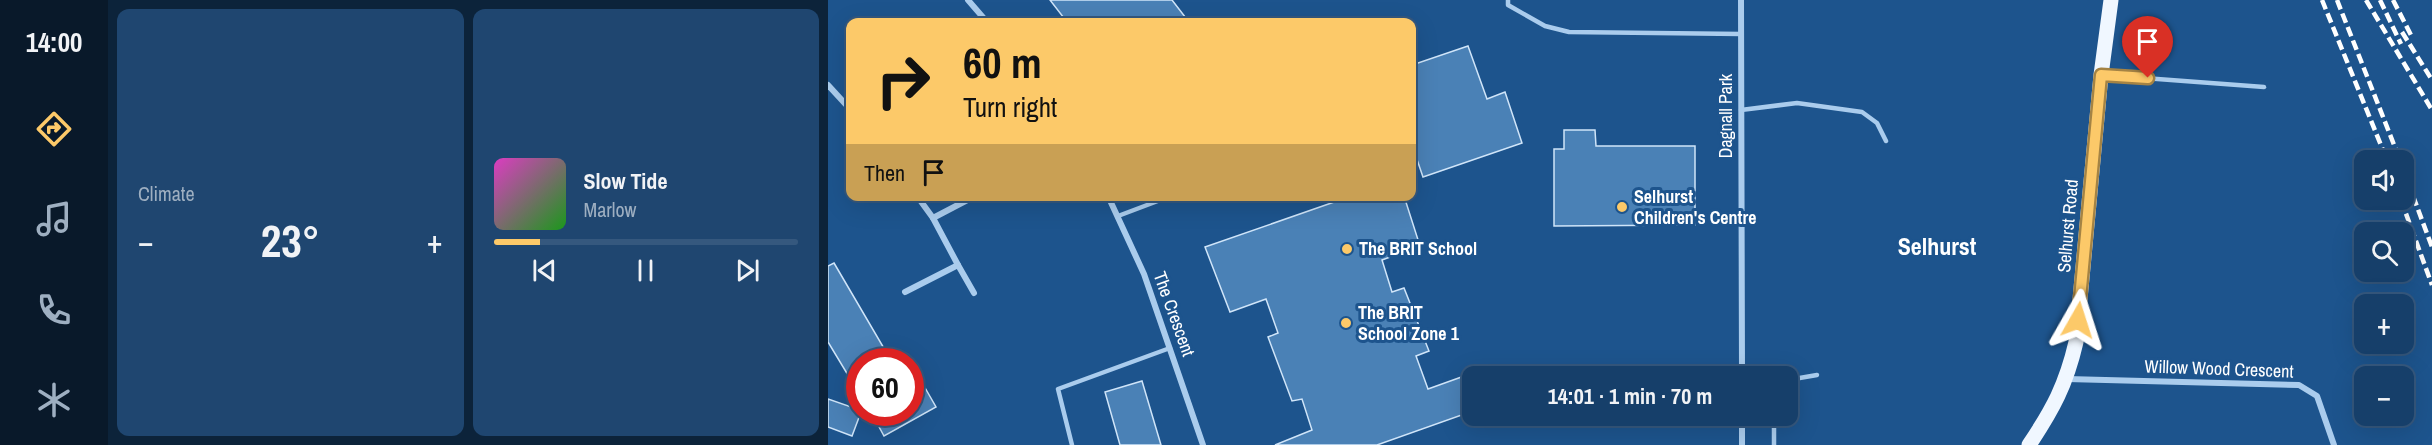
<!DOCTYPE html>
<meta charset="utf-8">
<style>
body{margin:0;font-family:"Archivo Narrow",sans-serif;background:#1f4670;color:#f1f3f6;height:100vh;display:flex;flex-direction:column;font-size:22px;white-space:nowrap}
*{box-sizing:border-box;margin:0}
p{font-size:20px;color:#9eafc1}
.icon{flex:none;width:33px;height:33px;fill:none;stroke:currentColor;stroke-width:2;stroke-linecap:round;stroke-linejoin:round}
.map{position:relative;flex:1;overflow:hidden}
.details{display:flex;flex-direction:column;gap:9px;padding:9px;background:#0c233a;width:720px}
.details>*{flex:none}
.hud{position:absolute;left:18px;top:18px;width:570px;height:183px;border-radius:12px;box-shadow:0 6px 24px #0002,0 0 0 2px #35587e;background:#fcc969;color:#111;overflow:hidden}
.fabs{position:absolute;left:1526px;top:150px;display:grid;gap:12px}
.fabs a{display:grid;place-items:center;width:60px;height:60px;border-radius:12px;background:#163f6a;box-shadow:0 6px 24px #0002,0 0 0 2px #35587e;font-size:30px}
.speed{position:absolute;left:18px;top:348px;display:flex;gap:12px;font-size:30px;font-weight:700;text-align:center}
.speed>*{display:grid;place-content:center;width:78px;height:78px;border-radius:50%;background:#163f6a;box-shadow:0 6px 24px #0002,0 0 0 2px #35587e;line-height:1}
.speed .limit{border:9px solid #d22;background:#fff;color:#111}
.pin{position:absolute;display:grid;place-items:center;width:51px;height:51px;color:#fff;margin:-62px -26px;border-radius:50% 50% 50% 0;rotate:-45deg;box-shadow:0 0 6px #0007}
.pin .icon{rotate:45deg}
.me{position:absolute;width:66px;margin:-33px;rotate:6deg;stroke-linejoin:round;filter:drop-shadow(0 0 4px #0008)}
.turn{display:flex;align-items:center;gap:21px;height:126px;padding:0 18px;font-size:27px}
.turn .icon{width:78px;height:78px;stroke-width:2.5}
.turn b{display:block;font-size:42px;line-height:51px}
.then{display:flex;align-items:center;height:57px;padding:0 18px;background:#0003;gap:12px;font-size:22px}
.big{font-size:45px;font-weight:800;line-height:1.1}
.details .card{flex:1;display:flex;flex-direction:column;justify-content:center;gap:9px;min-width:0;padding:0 21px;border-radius:12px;background:#1f4670}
.song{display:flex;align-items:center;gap:18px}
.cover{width:72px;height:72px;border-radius:9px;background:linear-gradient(135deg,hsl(310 70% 55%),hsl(120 70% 35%))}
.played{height:6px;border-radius:3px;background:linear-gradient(90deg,#fcc969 15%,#35587e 15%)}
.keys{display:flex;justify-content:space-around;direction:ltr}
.heat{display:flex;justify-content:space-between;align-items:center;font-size:33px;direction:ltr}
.details .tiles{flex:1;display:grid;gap:9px;grid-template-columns:repeat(2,1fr)}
.trip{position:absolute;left:634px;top:366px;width:336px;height:60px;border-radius:12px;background:#163f6a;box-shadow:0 6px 24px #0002,0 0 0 2px #35587e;font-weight:800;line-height:60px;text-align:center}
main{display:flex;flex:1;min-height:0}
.tab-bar{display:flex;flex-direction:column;width:108px;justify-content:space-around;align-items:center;background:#09192a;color:#9eafc1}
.tab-bar .icon{width:42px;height:42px}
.tab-bar .selected{color:#fcc969}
.tab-bar b{font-size:27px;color:#f1f3f6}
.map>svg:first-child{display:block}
</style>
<main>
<nav class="tab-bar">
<b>14:00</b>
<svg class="icon selected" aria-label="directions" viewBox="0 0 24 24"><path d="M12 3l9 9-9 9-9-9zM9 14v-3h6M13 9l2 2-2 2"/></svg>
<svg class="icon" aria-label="music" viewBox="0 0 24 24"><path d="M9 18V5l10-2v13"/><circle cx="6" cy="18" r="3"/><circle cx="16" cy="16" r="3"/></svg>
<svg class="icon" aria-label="phone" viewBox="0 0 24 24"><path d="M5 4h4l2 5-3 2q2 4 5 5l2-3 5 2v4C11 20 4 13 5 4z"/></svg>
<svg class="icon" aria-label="climate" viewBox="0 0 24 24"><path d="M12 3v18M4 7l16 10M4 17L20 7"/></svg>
</nav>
<section class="details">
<div class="tiles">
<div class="card"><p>Climate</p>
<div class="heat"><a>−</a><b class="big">23°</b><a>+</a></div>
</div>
<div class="card">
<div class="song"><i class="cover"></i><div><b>Slow Tide</b><p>Marlow</p></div></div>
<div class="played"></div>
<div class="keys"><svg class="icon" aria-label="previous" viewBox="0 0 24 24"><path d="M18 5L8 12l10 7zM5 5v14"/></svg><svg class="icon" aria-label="pause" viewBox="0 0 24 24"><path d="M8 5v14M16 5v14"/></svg><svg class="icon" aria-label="next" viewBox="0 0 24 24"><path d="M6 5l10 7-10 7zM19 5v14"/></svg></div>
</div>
</div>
</section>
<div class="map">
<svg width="1604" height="445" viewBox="0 0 1604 445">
<rect width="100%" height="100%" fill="#1d548d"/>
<g fill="#4a81b6" stroke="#d0e5f9" stroke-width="1.5">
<polygon points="222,0 344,0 361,22 239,22"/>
<polygon points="640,46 659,99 677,92 694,143 595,177 584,145 584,65"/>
<polygon points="736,130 767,130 768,146 867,146 867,225 726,226 726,149 736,149"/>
<polygon points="511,196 576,196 592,246 554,260 564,292 576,288 601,351 588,356 600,389 639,375 645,391 645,411 549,445 447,445 484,430 474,399 464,401 440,337 450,333 438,299 402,312 377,247 512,200"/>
<polygon points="6,263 64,362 32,362 32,395 0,342 0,266"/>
<polygon points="92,379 108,407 56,436 43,412 82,412 82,385"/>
<polygon points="314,381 333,445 292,445 277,392"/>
<polygon points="0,399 32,410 33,412 24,436 0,427"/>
</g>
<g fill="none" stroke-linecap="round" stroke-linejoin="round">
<g stroke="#aacced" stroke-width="4.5">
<polyline points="680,0 680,5 717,26 741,32 913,34"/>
<polyline points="1276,75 1436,87"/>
<polyline points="913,110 969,103 1034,112 1049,123 1058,141"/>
<polyline points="290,216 343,196"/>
<polyline points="960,380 989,375"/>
<polyline points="946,416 946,445"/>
<polyline points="244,445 230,389 342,348"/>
</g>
<g stroke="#aacced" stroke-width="6">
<polyline points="140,0 159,22"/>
<polyline points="913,0 914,376"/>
<polyline points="0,85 22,109"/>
<polyline points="280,196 316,274 375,445"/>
<polyline points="105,218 147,196"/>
<polyline points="130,265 146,293"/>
<polyline points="77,292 130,265 105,218 89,196"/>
<polyline points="1239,379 1471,385 1489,396 1506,445"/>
<polyline points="914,416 914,445"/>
</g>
<path stroke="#f0f7ff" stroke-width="15" d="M1201,445c24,-36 37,-60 47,-103l25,-267 10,-75"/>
<g stroke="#fff" stroke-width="4.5" stroke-dasharray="10 4.5" stroke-linecap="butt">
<polyline points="1494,0 1559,160"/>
<polyline points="1509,0 1572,160"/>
<polyline points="1538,0 1604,110"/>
<polyline points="1552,0 1573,44"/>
<polyline points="1565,0 1584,37"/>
<polyline points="1574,32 1604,80"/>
<polyline points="1575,169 1604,247"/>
<polyline points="1573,200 1604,285"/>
</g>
</g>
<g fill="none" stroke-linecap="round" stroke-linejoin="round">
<g stroke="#a48344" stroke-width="15">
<polyline id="route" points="1250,320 1273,75 1320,78"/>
</g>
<use href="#route" stroke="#fcc969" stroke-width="10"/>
</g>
<g fill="#fcc969" stroke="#1d548d" stroke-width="2">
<circle cx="794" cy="207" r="6"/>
<circle cx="519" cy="249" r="6"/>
<circle cx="518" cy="323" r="6"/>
</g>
<g text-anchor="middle" stroke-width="6" stroke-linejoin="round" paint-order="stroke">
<g font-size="18" fill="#fff" stroke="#1d548d">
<text transform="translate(898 116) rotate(-90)" y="6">Dagnall Park</text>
<text transform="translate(1240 226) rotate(-85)" y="6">Selhurst Road</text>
<text transform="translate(346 314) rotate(70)" y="6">The Crescent</text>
<text transform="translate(1391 369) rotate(2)" y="6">Willow Wood Crescent</text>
</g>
<g font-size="18" font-weight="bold" fill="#fff" stroke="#1d548d" text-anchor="start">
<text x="806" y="203">Selhurst<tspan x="806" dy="21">Children's Centre</tspan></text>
<text x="531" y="255">The BRIT School</text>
<text x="530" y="319">The BRIT<tspan x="530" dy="21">School Zone 1</tspan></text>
</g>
<g font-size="24" font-weight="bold" fill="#fff" stroke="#1d548d">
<text x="1109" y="255">Selhurst</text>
</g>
</g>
</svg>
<div class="fabs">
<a><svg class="icon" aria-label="sound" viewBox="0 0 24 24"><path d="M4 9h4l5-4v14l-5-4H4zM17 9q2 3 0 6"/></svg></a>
<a><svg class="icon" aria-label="search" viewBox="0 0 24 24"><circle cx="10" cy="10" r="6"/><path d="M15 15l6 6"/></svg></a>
<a>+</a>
<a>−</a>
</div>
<div class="speed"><div class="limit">60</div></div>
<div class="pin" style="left:1320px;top:78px;background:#d93025"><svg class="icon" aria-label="arrive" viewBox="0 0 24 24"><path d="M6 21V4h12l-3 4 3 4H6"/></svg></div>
<svg class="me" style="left:1250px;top:320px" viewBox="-20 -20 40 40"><path d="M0-17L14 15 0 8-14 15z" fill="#fcc969" stroke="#fff" stroke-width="4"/></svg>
<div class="trip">14:01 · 1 min · 70 m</div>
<div class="hud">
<div class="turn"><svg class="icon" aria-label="right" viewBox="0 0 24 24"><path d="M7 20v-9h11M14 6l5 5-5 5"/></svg><div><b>60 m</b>Turn right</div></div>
<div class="then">Then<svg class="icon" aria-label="arrive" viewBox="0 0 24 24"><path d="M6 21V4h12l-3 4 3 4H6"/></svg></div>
</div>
</div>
</main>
